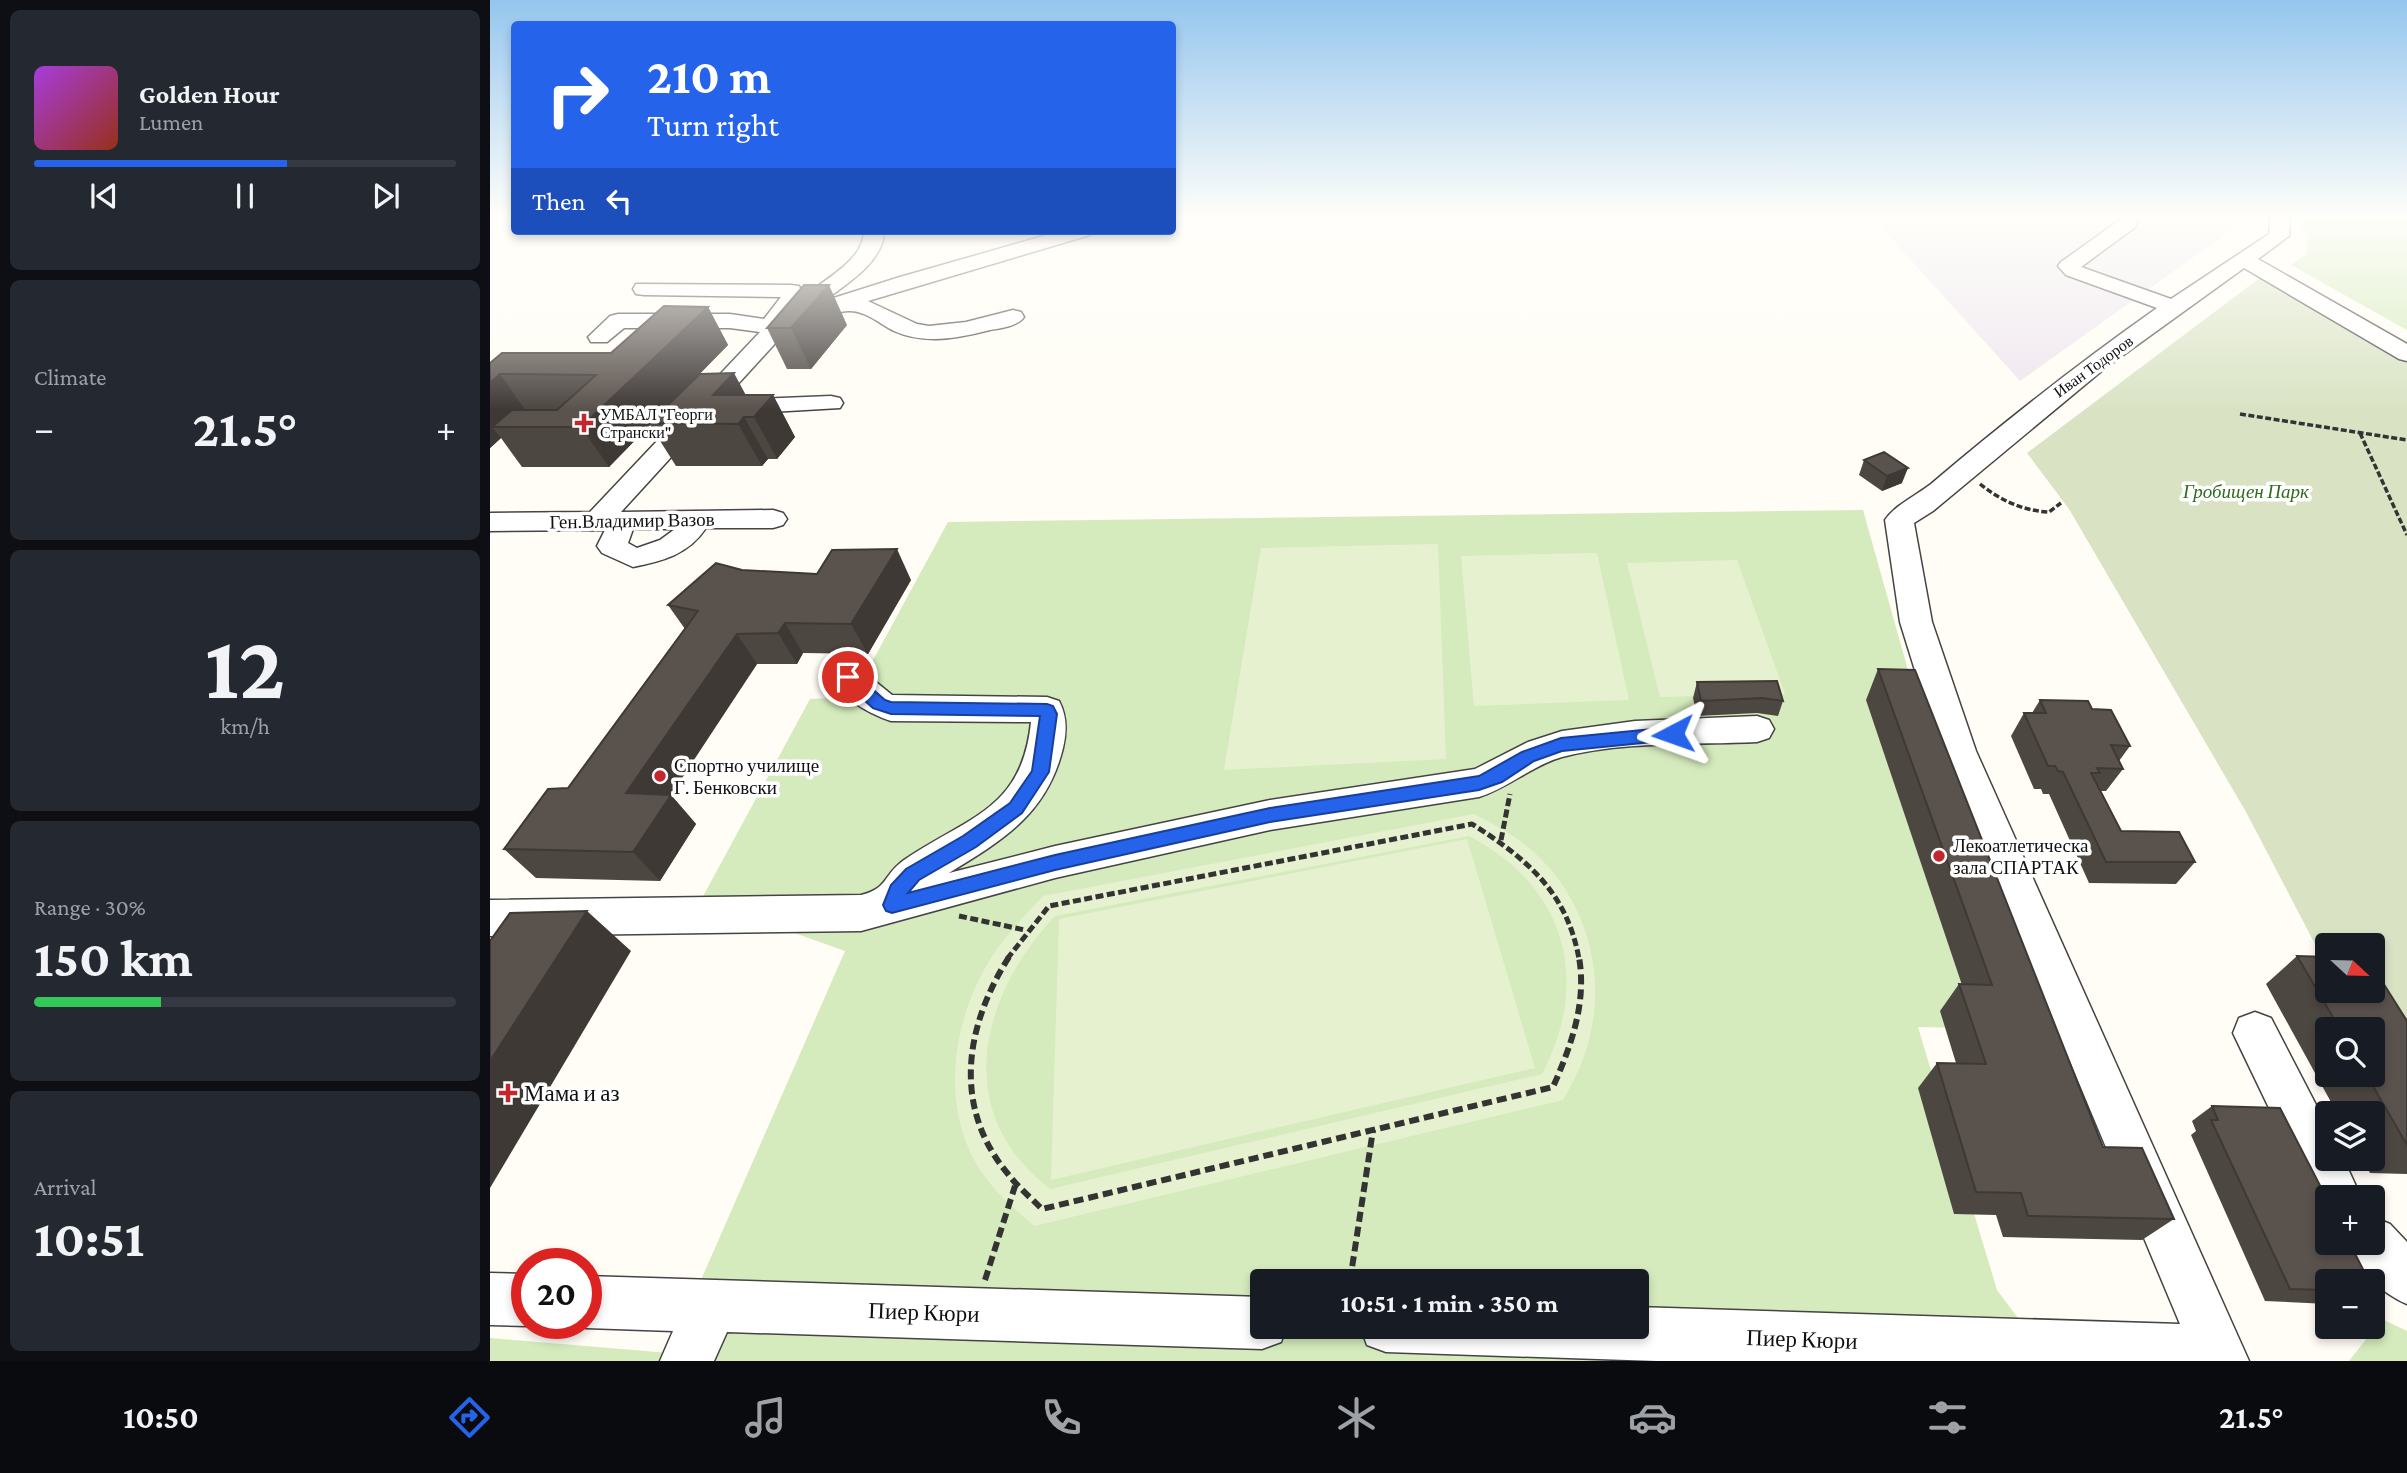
<!DOCTYPE html>
<meta charset="utf-8">
<style>
body{margin:0;font-family:"Crimson Pro",serif;background:#242831;color:#f1f3f6;height:100vh;display:flex;flex-direction:column;font-size:26px;white-space:nowrap}
*{box-sizing:border-box;margin:0}
p{font-size:23px;color:#9ea1a6}
.icon{flex:none;width:38px;height:38px;fill:none;stroke:currentColor;stroke-width:2;stroke-linecap:round;stroke-linejoin:round}
.map{position:relative;flex:1;overflow:hidden}
.sheet{display:flex;flex-direction:column;gap:10px;padding:10px;background:#0d0f14;width:490px}
.sheet>*{flex:none}
.guide{position:absolute;left:21px;top:21px;width:665px;height:214px;border-radius:7px;box-shadow:0 4px 10px #0003;background:#2563eb;color:#fff;overflow:hidden}
.needle{width:46px;rotate:112deg}
.tools{position:absolute;left:1825px;top:933px;display:grid;gap:14px}
.tools a{display:grid;place-items:center;width:70px;height:70px;border-radius:7px;background:#171b24;box-shadow:0 4px 10px #0003;font-size:35px}
.speed{position:absolute;left:21px;top:1248px;display:flex;gap:14px;font-size:35px;font-weight:700;text-align:center}
.speed>*{display:grid;place-content:center;width:91px;height:91px;border-radius:50%;background:#171b24;box-shadow:0 4px 10px #0003;line-height:1}
.speed .limit{border:10px solid #d22;background:#fff;color:#111}
.pin{position:absolute;display:grid;place-items:center;width:60px;height:60px;color:#fff;margin:-30px;border:4px solid #fff;border-radius:50%;box-shadow:0 2px 7px #0007}
.me{position:absolute;width:77px;margin:-38px;rotate:266deg;stroke-linejoin:round;filter:drop-shadow(0 0 5px #0008)}
.turn{display:flex;align-items:center;gap:24px;height:147px;padding:0 21px;font-size:32px}
.turn .icon{width:91px;height:91px;stroke-width:2.5}
.turn b{display:block;font-size:49px;line-height:60px}
.then{display:flex;align-items:center;height:66px;padding:0 21px;background:#0003;gap:14px;font-size:26px}
.big{font-size:52px;font-weight:700;line-height:1.1}
.sheet .card{flex:1;display:flex;flex-direction:column;justify-content:center;gap:10px;min-width:0;padding:0 24px;border-radius:10px;background:#242831}
.sheet .dial{align-items:center;gap:0}
.dial b{font-size:91px;line-height:1}
.song{display:flex;align-items:center;gap:21px}
.cover{width:84px;height:84px;border-radius:10px;background:linear-gradient(135deg,hsl(280 70% 55%),hsl(10 70% 35%))}
.played{height:7px;border-radius:4px;background:linear-gradient(90deg,#2563eb 60%,#363941 60%)}
.keys{display:flex;justify-content:space-around;direction:ltr}
.heat{display:flex;justify-content:space-between;align-items:center;font-size:38px;direction:ltr}
.charge{height:10px;border-radius:5px;background:linear-gradient(90deg,#34c759 30%,#363941 0)}
.trip{position:absolute;left:760px;top:1269px;width:399px;height:70px;border-radius:7px;background:#171b24;box-shadow:0 4px 10px #0003;font-weight:700;line-height:70px;text-align:center}
.tab-bar{display:flex;height:112px;justify-content:space-around;align-items:center;background:#090b0e;color:#9ea1a6}
.tab-bar .icon{width:49px;height:49px}
.tab-bar .on{color:#2563eb}
.tab-bar b{font-size:32px;color:#f1f3f6}
main{display:flex;flex:1;min-height:0}
.map>svg:first-child{display:block}
</style>
<main>
<section class="sheet">
<div class="card">
<div class="song"><i class="cover"></i><div><b>Golden Hour</b><p>Lumen</p></div></div>
<div class="played"></div>
<div class="keys"><svg class="icon" aria-label="previous" viewBox="0 0 24 24"><path d="M18 5L8 12l10 7zM5 5v14"/></svg><svg class="icon" aria-label="pause" viewBox="0 0 24 24"><path d="M8 5v14M16 5v14"/></svg><svg class="icon" aria-label="next" viewBox="0 0 24 24"><path d="M6 5l10 7-10 7zM19 5v14"/></svg></div>
</div>
<div class="card"><p>Climate</p>
<div class="heat"><a>−</a><b class="big">21.5°</b><a>+</a></div>
</div>
<div class="card dial"><b>12</b><p>km/h</p></div>
<div class="card"><p>Range · 30%</p><b class="big">150 km</b><div class="charge"></div></div>
<div class="card"><p>Arrival</p><b class="big">10:51</b></div>
</section>
<div class="map">
<svg width="1917" height="1361" viewBox="0 0 1917 1361">
<rect width="100%" height="100%" fill="#fffdf5"/>
<polygon fill="#eee6ef" points="1384,219 1757,219 1530,381"/>
<g fill="#d5ebbd" fill-rule="evenodd">
<polygon points="1806,219 1917,219 1917,330 1801,265 1817,254 1818,234"/>
<path d="M1373,510l146,519 -91,-2 79,263 53,71h-1560v-23l179,15 176,-402 -144,-51 109,-201 43,-2 95,-175zM772,1281h374v45h-374z"/>
<polygon points="1892,1319 1917,1331 1917,1361 1859,1361"/>
</g>
<polygon fill="#d9e3c4" points="1771,277 1917,361 1917,1117 1883,1029 1883,945 1838,945 1837,967 1756,812 1579,509 1537,453"/>
<g fill="#e6f2cf" fill-rule="evenodd">
<polygon points="948,544 956,759 734,770 771,548"/>
<polygon points="1107,553 1139,700 984,706 971,556"/>
<polygon points="1247,560 1295,694 1170,697 1137,563"/>
<path d="M984,814c17,9 35,18 50,30 66,52 88,140 58,218 -5,13 -12,25 -19,38l-529,126c-17,-15 -35,-30 -49,-49 -49,-68 -33,-163 12,-228 14,-19 30,-36 46,-53zM979,836c96,50 123,143 73,238l-492,115c-99,-76 -71,-192 5,-273z"/>
<polygon points="977,839 1045,1068 561,1180 569,919"/>
</g>
<g fill="none" stroke-linecap="round" stroke-linejoin="round">
<g stroke="#444" stroke-width="3">
<g id="minor">
<path d="M1780,219h20l-1,17 -31,23 149,85v17l-8,-2 -155,-91 -140,101 -171,142 -19,12 18,99 44,129 273,610h-592l-271,-9 -19,-7 -7,-19h276v-19l544,17 -240,-573 -40,-129 -15,-102c10,-15 32,-25 46,-36 73,-62 148,-121 226,-176l-91,-33 -8,-9 3,-4 59,-42h14l3,4 -3,4 -53,39 90,32 98,-65z"/>
<path d="M374,231h20c0,31 -38,53 -60,70l76,-24 161,-46h32l-3,4 -222,66 49,23 12,2 37,-4 47,-12 8,2 3,5c-6,9 -23,11 -34,13 -32,8 -65,15 -96,1 -14,-7 -28,-20 -44,-20 -16,-1 -32,12 -47,8l-23,19 -159,174 152,-2 10,3 4,6 -4,6 -10,3h-67c-18,27 -44,33 -73,39l-31,-14 -5,-7 8,-16 -115,1v-18l100,-1 170,-180 -30,-4h-106l-17,14h-16l-3,-5 22,-21 8,-2h112l34,5 17,-22 -137,-2 -8,-1 -3,-5 3,-5 155,1 8,1 5,10c20,-16 60,-36 60,-65zM143,529h42l-15,11 -23,8 -9,-5z"/>
<polygon points="341,396 350,398 353,403 350,408 244,414 235,412 232,407 235,402 244,400"/>
<path d="M358,665l12,4 32,26 155,2 12,4c8,15 8,30 4,47 -16,66 -60,92 -114,125l106,-27 215,-46 205,-31 53,-27 34,-11 73,-10 122,-5 12,4 5,9 -5,9 -12,4c-64,3 -133,-1 -195,15 -29,8 -54,31 -83,40l-209,33 -215,48 -194,53 -371,5v-36l371,-5c28,-7 21,-19 43,-35 63,-43 118,-49 127,-138l-140,-1c-24,-8 -47,-22 -60,-44l5,-8z"/>
<polygon points="1765,1012 1781,1018 1838,1128 1838,1158 1853,1158 1871,1197 1838,1197 1838,1218 1830,1214 1743,1033 1749,1018"/>
<path d="M1883,1217l17,7 17,18v62c-27,-11 -49,-35 -60,-62h26z"/>
<polygon points="0,1273 37,1274 37,1323 44,1323 37,1326 0,1325"/>
<polygon points="96,1276 772,1297 772,1326 797,1326 791,1342 772,1349 237,1332 224,1361 170,1361 183,1331 96,1328 84,1323 96,1323"/>
</g>
</g>
<g stroke="#333" stroke-width="3.5" stroke-dasharray="6 2.5" stroke-linecap="butt">
<polyline points="1750,414 1917,440"/>
<polyline points="1870,433 1917,535"/>
<path d="M1490,484c20,16 43,27 69,28l12,-9"/>
</g>
<g stroke="#333" stroke-width="5" stroke-dasharray="8 3.5" stroke-linecap="butt">
<polyline points="1011,840 1020,794"/>
<polyline points="469,916 535,930"/>
<path d="M517,959l42,-53 423,-82c55,35 95,68 107,135"/>
</g>
<g stroke="#333" stroke-width="6" stroke-dasharray="10 5" stroke-linecap="butt">
<path d="M519,957c-44,69 -57,150 -1,217 10,13 23,24 34,35l511,-122c18,-41 34,-84 26,-130"/>
<polyline points="495,1280 525,1186"/>
<polyline points="860,1281 883,1130"/>
</g>
<use href="#minor" fill="#fff" fill-rule="evenodd"/>
</g>
<g fill="#4d4742" fill-rule="evenodd">
<polygon points="218,307 238,345 203,380 256,395 283,395 305,437 287,459 278,459 272,466 186,466 160,425 119,467 32,467 11,438 0,448 0,363 121,353"/>
<polygon points="357,325 321,369 297,369 277,328"/>
<polygon points="1374,460 1412,483 1392,491 1369,475"/>
<polygon points="252,570 421,580 378,654 313,653 307,664 267,664 181,795 206,824 170,881 46,878 14,849 78,788 195,629 178,605"/>
<polygon points="1388,669 1613,1147 1684,1219 1652,1240 1513,1237 1506,1215 1464,1214 1428,1088 1447,1063 1466,1063 1450,1011 1469,984 1472,985 1376,700"/>
<polygon points="1207,682 1293,701 1288,716 1267,713 1207,716 1203,698"/>
<polygon points="1550,700 1602,709 1640,746 1629,761 1633,769 1616,791 1611,791 1631,831 1705,862 1686,884 1599,883 1559,794 1553,794 1551,789 1544,789 1521,736 1534,713 1542,713"/>
<path d="M1807,956l110,65v153l-37,-1 -8,-15h11v-45h-36l-71,-129zM1838,1029h45v45h-45z"/>
<polygon points="1722,1106 1838,1281 1838,1304 1775,1301 1701,1135 1706,1131 1702,1121"/>
</g>
<g fill="#3f3936">
<polygon points="339,285 357,325 321,369 301,328"/>
<polygon points="218,307 238,345 162,423 159,423 160,425 119,467 91,427"/>
<polygon points="244,373 266,414 283,395 305,437 287,459 264,417 254,417 278,459 272,466 248,424 223,395"/>
<polygon points="10,374 38,414 2,427 11,438 0,448 0,383"/>
<polygon points="1418,468 1412,483 1392,491 1397,476"/>
<polygon points="407,549 421,580 378,654 361,624"/>
<polygon points="295,623 313,653 307,664 288,633"/>
<polygon points="247,634 267,664 162,822 136,793"/>
<polygon points="181,795 206,824 170,881 143,852"/>
<polygon points="97,911 141,951 0,1188 0,1061"/>
</g>
<g fill="#5a524d" stroke="#3f3936" stroke-width="2">
<polygon points="314,285 339,285 301,328 277,328"/>
<polygon points="174,306 218,307 91,427 2,427 22,410 67,410 106,375 10,374 0,383 0,363 12,353 121,353"/>
<polygon points="244,373 223,395 283,395 264,417 254,417 248,424 159,423 210,374"/>
<polygon points="1394,452 1418,468 1397,476 1374,460"/>
<polygon points="407,549 361,624 295,623 288,633 247,634 136,793 181,795 143,852 14,849 58,789 78,788 208,611 178,605 226,563 252,570 327,574 342,550"/>
<polygon points="1388,669 1425,670 1613,1147 1652,1148 1684,1219 1538,1216 1531,1193 1486,1192 1447,1063 1496,1064 1469,984 1502,985"/>
<polygon points="1287,681 1293,701 1272,698 1211,701 1207,682"/>
<polygon points="1550,700 1598,701 1602,709 1621,710 1640,746 1621,745 1633,769 1607,768 1610,773 1601,773 1631,831 1689,832 1705,862 1616,862 1573,772 1568,771 1565,766 1558,766 1534,713 1556,713"/>
<polygon points="97,911 0,1061 0,941 20,913"/>
<polygon points="1807,956 1838,957 1838,990 1883,990 1883,967 1917,1021 1917,1145 1876,1074 1883,1074 1883,1029 1850,1029"/>
<polygon points="1722,1106 1790,1108 1838,1201 1838,1242 1859,1242 1879,1281 1838,1281 1838,1290 1800,1289 1721,1120 1728,1120"/>
</g>
<linearGradient id="sky" x2="0" y2="1"><stop stop-color="#95c6ee"/><stop offset="0.53" stop-color="#fffefa"/><stop offset="1" stop-color="#fffefa" stop-opacity="0"/></linearGradient>
<rect width="1917" height="410" fill="url(#sky)"/>
<polygon fill="#2563eb" stroke="#184099" stroke-width="2" points="358,671 364,673 395,700 401,702 557,704 563,706 567,714 559,772 532,813 486,847 429,880 418,893 565,855 780,808 989,776 1032,752 1071,738 1183,727 1192,734 1183,740 1072,751 1044,761 1012,782 989,790 780,822 565,870 402,913 396,911 393,905 401,885 416,869 473,836 520,803 542,771 550,716 401,714 383,708 353,681 350,677"/>
<g fill="#c4262e" stroke="#fff" stroke-width="2.5">
<path d="M90.5 412.5h7v7h7v7h-7v7h-7v-7h-7v-7h7z"/>
<circle cx="170" cy="776" r="7"/>
<circle cx="1449" cy="856" r="7"/>
<path d="M14.5 1082.5h7v7h7v7h-7v7h-7v-7h-7v-7h7z"/>
</g>
<g text-anchor="middle" stroke-width="7" stroke-linejoin="round" paint-order="stroke">
<g font-size="16" fill="#111" stroke="#fff">
<text transform="translate(1603 366) rotate(-36)" y="6">Иван Тодоров</text>
</g>
<g font-size="16" fill="#111" stroke="#fff" text-anchor="start">
<text x="110" y="420">УМБАЛ "Георги<tspan x="110" dy="18">Странски"</tspan></text>
</g>
<g font-size="19" font-style="italic" fill="#2f6b1f" stroke="#fff">
<text x="1756" y="498">Гробищен Парк</text>
</g>
<g font-size="19" fill="#111" stroke="#fff">
<text transform="translate(142 520) rotate(-1)" y="7">Ген.Владимир Вазов</text>
</g>
<g font-size="19" fill="#111" stroke="#fff" text-anchor="start">
<text x="184" y="772">Спортно училище<tspan x="184" dy="22">Г. Бенковски</tspan></text>
<text x="1463" y="852">Лекоатлетическа<tspan x="1463" dy="22">зала СПАРТАК</tspan></text>
</g>
<g font-size="23" fill="#111" stroke="#fff" text-anchor="start">
<text x="34" y="1101">Мама и аз</text>
</g>
<g font-size="23" fill="#111" stroke="#fff">
<text transform="translate(434 1312) rotate(2)" y="8">Пиер Кюри</text>
<text transform="translate(1312 1339) rotate(2)" y="8">Пиер Кюри</text>
</g>
</g>
</svg>
<div class="tools">
<a><svg class="needle" viewBox="-14 -14 28 28"><path d="M0-13l5 13h-10z" fill="#e53935"/><path d="M0 13l5-13h-10z" fill="#9ea1a6"/></svg></a>
<a><svg class="icon" aria-label="search" viewBox="0 0 24 24"><circle cx="10" cy="10" r="6"/><path d="M15 15l6 6"/></svg></a>
<a><svg class="icon" aria-label="layers" viewBox="0 0 24 24"><path d="M12 4l9 5-9 5-9-5zM3 14l9 5 9-5"/></svg></a>
<a>+</a>
<a>−</a>
</div>
<div class="speed"><div class="limit">20</div></div>
<div class="pin" style="left:358px;top:677px;background:#d93025"><svg class="icon" aria-label="arrive" viewBox="0 0 24 24"><path d="M6 21V4h12l-3 4 3 4H6"/></svg></div>
<svg class="me" style="left:1183px;top:734px" viewBox="-20 -20 40 40"><path d="M0-17L14 15 0 8-14 15z" fill="#2563eb" stroke="#fff" stroke-width="4"/></svg>
<div class="trip">10:51 · 1 min · 350 m</div>
<div class="guide">
<div class="turn"><svg class="icon" aria-label="right" viewBox="0 0 24 24"><path d="M7 20v-9h11M14 6l5 5-5 5"/></svg><div><b>210 m</b>Turn right</div></div>
<div class="then">Then<svg class="icon" aria-label="left" viewBox="0 0 24 24"><path d="M17 20v-9H6M10 6l-5 5 5 5"/></svg></div>
</div>
</div>
</main>
<nav class="tab-bar">
<b>10:50</b>
<svg class="icon on" aria-label="directions" viewBox="0 0 24 24"><path d="M12 3l9 9-9 9-9-9zM9 14v-3h6M13 9l2 2-2 2"/></svg>
<svg class="icon" aria-label="music" viewBox="0 0 24 24"><path d="M9 18V5l10-2v13"/><circle cx="6" cy="18" r="3"/><circle cx="16" cy="16" r="3"/></svg>
<svg class="icon" aria-label="phone" viewBox="0 0 24 24"><path d="M5 4h4l2 5-3 2q2 4 5 5l2-3 5 2v4C11 20 4 13 5 4z"/></svg>
<svg class="icon" aria-label="climate" viewBox="0 0 24 24"><path d="M12 3v18M4 7l16 10M4 17L20 7"/></svg>
<svg class="icon" aria-label="car" viewBox="0 0 24 24"><path d="M5 17H2v-5l4-1 3-4h7l3 4 3 1v5h-3M9 17h6M6 11h13"/><circle cx="7" cy="17" r="2"/><circle cx="17" cy="17" r="2"/></svg>
<svg class="icon" aria-label="filters" viewBox="0 0 24 24"><path d="M4 7h16M4 17h16"/><circle cx="9" cy="7" r="2"/><circle cx="15" cy="17" r="2"/></svg>
<b>21.5°</b>
</nav>
